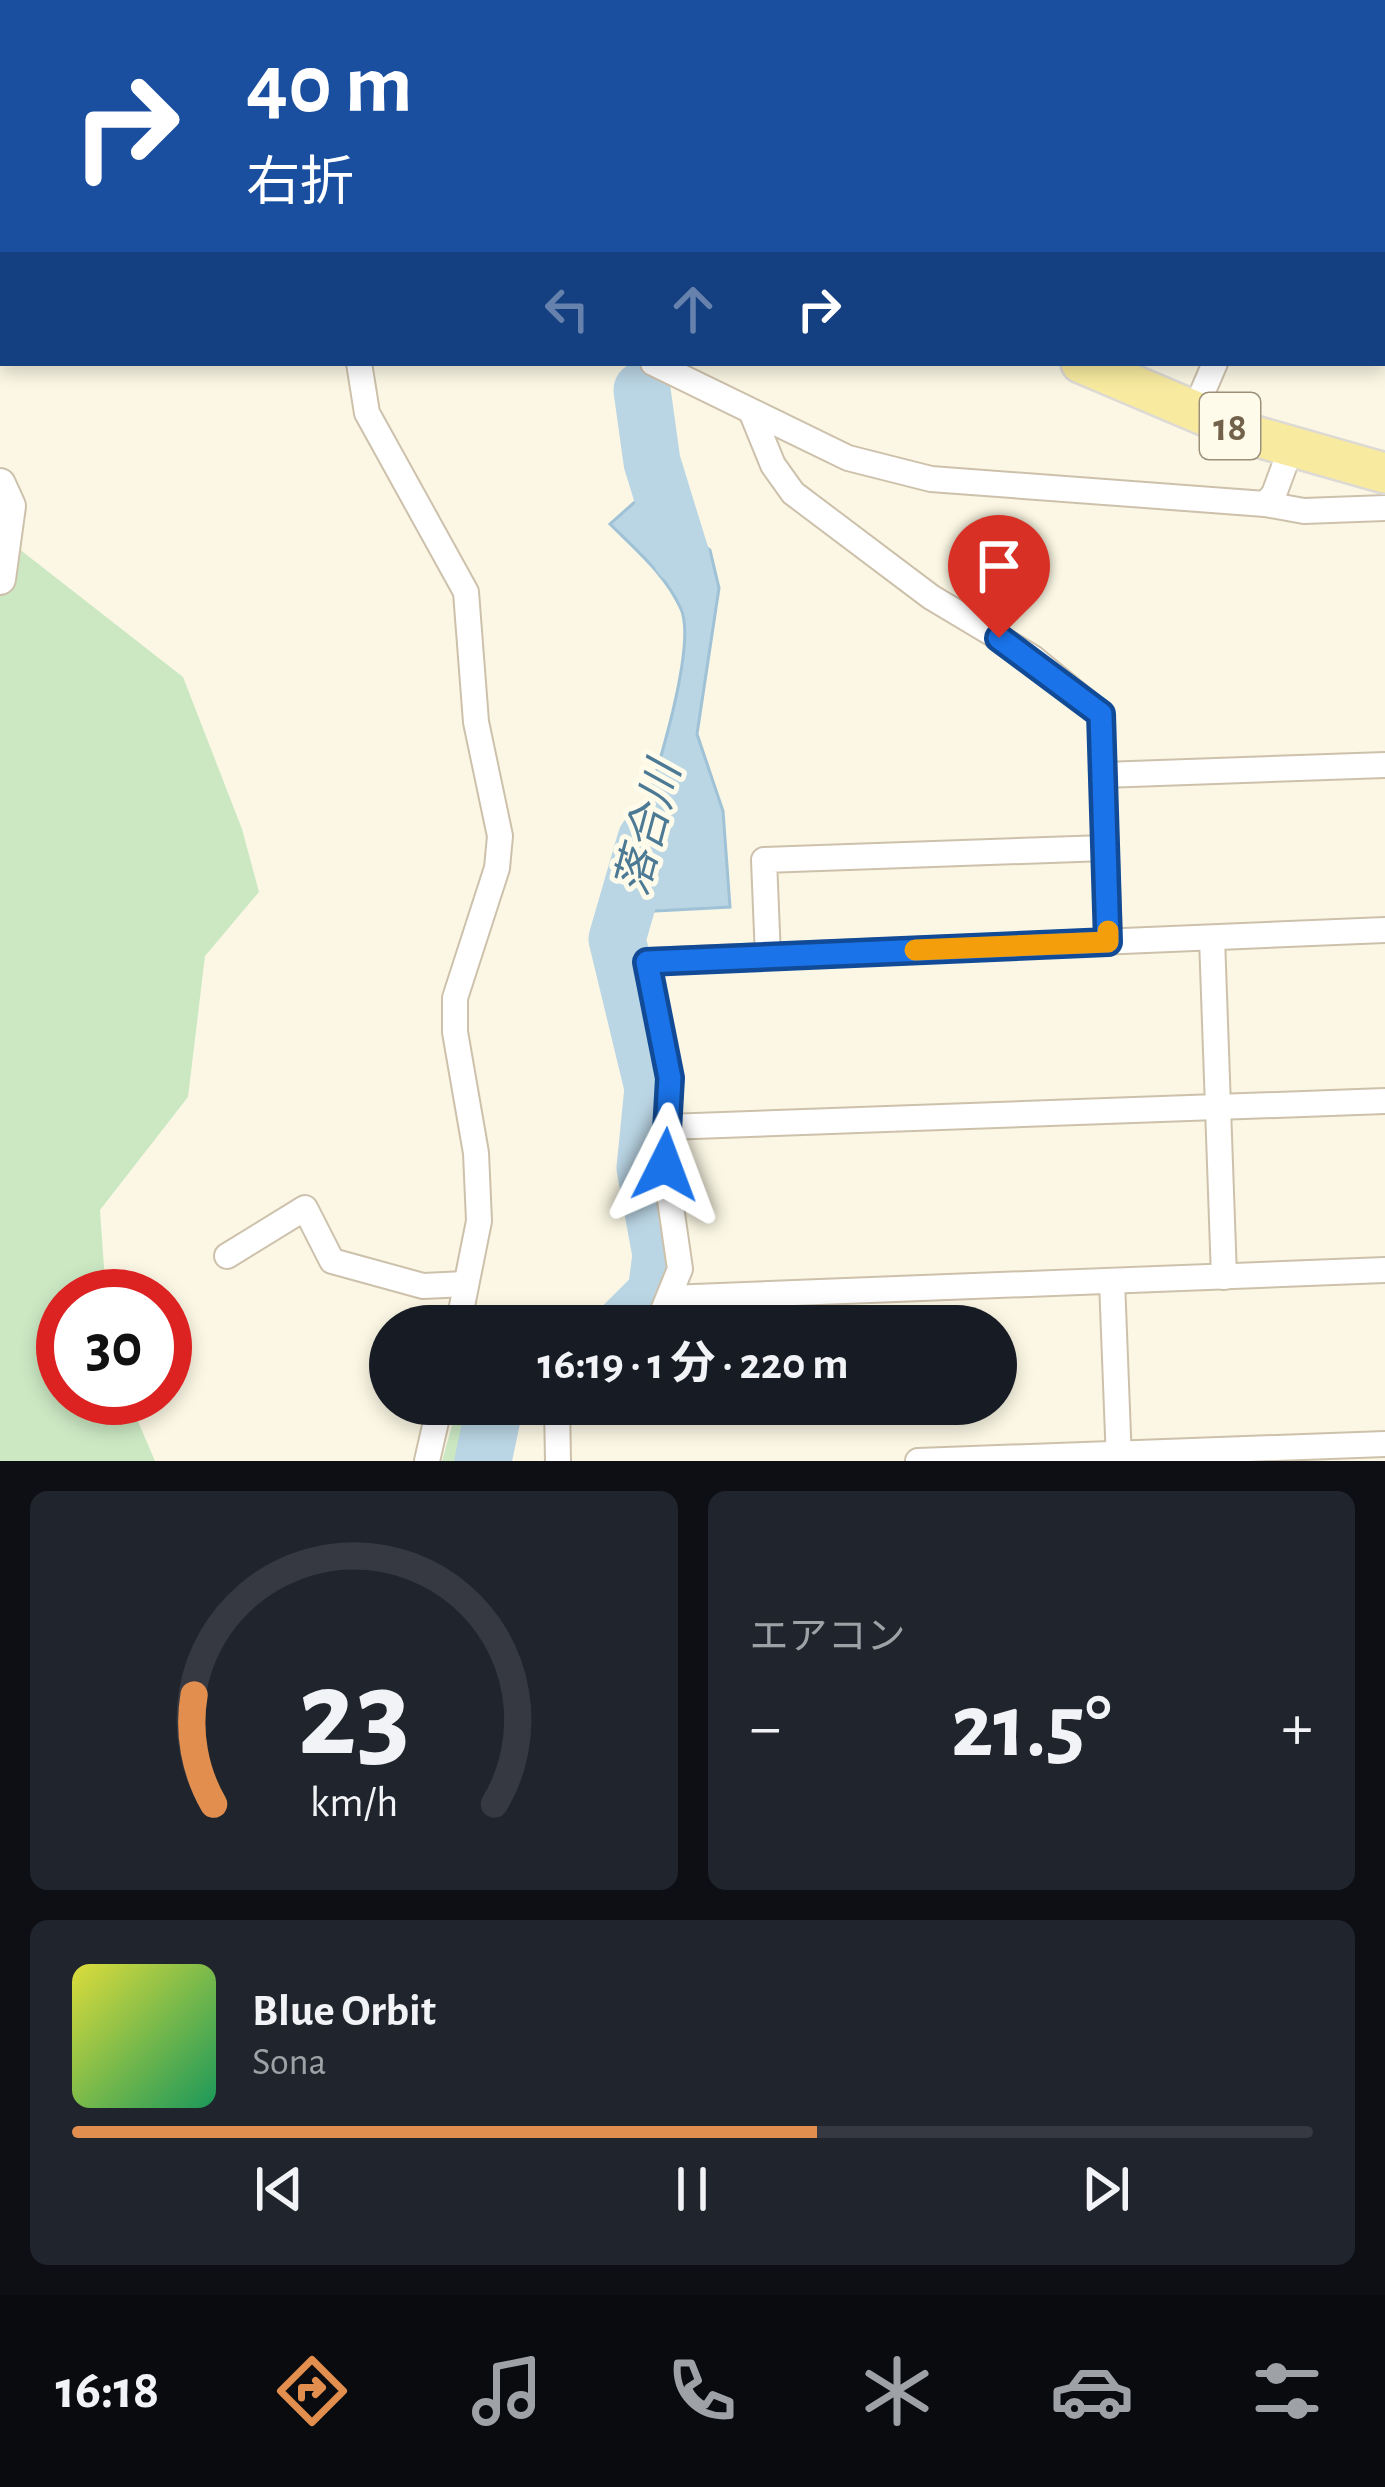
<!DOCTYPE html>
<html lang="ja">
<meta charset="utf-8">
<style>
body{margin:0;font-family:"Alegreya Sans","Noto Sans JP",sans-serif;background:#20242c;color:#f1f3f6;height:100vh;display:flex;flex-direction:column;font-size:45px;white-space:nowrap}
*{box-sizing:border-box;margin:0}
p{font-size:39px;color:#9ea1a6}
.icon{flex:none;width:66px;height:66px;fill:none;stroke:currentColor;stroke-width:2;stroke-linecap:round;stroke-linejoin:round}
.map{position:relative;height:1461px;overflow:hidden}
.side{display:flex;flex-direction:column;gap:30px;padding:30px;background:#0d0f14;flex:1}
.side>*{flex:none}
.top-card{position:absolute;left:0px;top:0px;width:1386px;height:366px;box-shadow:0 6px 18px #0003;background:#1a4fa0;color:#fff;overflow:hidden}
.speed{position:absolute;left:36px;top:1269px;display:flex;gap:24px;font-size:60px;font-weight:700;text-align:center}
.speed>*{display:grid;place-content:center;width:156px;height:156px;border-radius:50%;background:#171b24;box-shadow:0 6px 18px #0003;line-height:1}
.speed .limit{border:18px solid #d22;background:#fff;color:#111}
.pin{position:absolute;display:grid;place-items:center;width:102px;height:102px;color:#fff;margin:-123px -51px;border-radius:50% 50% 50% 0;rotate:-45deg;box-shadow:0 0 12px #0007}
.pin .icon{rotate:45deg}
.me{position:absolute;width:132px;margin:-66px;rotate:3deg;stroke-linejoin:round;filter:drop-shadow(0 0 9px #0008)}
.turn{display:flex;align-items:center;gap:42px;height:252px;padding:0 48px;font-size:54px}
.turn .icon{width:156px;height:156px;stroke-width:2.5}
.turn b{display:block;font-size:84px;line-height:102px}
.lanes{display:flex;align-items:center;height:114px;padding:0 48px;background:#0003;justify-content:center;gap:60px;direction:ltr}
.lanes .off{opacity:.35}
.big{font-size:90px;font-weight:700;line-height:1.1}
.side .tile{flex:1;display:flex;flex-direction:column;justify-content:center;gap:18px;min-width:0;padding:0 42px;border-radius:18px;background:#20242c}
.side .dial{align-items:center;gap:0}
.dial svg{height:312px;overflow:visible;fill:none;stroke:#363941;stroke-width:7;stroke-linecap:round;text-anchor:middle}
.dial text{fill:#f1f3f6;stroke:none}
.song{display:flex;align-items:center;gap:36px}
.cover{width:144px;height:144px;border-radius:18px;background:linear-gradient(135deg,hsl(60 70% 55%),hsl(150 70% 35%))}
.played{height:12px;border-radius:6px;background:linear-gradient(90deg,#e18e4e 60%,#363941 60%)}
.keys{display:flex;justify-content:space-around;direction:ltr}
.heat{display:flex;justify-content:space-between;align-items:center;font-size:66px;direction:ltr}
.side .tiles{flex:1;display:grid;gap:30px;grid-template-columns:1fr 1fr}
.tile:last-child{grid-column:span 2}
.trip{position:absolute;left:369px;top:1305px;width:648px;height:120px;border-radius:60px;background:#171b24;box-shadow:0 6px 18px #0003;font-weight:700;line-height:120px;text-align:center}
.tab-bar{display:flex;height:192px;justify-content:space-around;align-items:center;background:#090b0e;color:#9ea1a6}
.tab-bar .icon{width:84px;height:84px}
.tab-bar .active{color:#e18e4e}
.tab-bar b{font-size:54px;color:#f1f3f6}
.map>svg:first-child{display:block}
</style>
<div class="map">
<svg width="1385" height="1461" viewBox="0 0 1385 1461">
<rect width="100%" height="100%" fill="#fbf7e4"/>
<g fill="#cbe8c3">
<polygon points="0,534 183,677 242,829 259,892 205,956 188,1097 100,1210 106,1296 63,1296 63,1398 128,1398 155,1461 0,1461"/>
<polygon points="458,1404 489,1404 475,1461 442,1461"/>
</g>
<path fill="#bad5e4" stroke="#a0c2d6" stroke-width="3" d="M672,469l14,63 24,18 9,38 -22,146 26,77 7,96 -111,6 2,-25c15,-54 80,-234 60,-279 -15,-34 -45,-59 -71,-85z"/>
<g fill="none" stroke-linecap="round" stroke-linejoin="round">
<g stroke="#bad5e4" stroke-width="57">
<polyline points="358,0 367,3"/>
<polyline points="642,390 652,462 681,556"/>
<polyline points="623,1326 656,1293 661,1255 645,1168 653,1088 617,939 646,839"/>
<polyline points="483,1461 495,1404"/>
</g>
<g stroke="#cdc1ab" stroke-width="28">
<g id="minor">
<polyline points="1307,3 1310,0"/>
<polyline points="0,50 3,51"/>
<polyline points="359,363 367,413 466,592 476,722 500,836 497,868 455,998 455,1032 476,1153 479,1221 458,1326"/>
<polyline points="653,363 848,458 931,479 1265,504 1274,494 1291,448"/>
<polyline points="1194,412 1215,363"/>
<polyline points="753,416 773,465 793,493 931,597 1033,658 1101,714 1109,942"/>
<polyline points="1265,504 1304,511 1385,508"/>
<polyline points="1103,775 1385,765"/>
<polyline points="1212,938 1224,1277"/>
<polyline points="768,957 764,860 1105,848"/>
<polyline points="667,1127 1385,1101"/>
<polyline points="227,1256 305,1208 332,1261 423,1286 466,1284"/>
<polyline points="1112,1281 1119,1461"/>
<polyline points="669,1298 1385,1270"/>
<polyline points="651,1326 660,1318 680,1269 665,1165 670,1078 647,961 1385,930"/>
<polyline points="557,1404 558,1461"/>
<polyline points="427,1461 440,1404"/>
<polyline points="918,1461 1385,1444"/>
</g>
</g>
<g stroke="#cdc1ab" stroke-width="34">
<polyline id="tertiary" points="0,484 10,506 0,579"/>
</g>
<g stroke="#ddd9d4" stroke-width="44">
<g id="primary">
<polyline points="282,0 289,3"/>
<polyline points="1081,363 1251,435 1385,473"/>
</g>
</g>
<use href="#minor" stroke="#fff" stroke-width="24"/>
<use href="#tertiary" stroke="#fff" stroke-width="30"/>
<use href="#primary" stroke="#f8ea9f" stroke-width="39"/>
</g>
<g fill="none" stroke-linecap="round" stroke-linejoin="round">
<g stroke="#114b97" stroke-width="30">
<polyline id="route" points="665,1165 670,1078 647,962 1108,942 1101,714 999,638"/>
</g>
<use href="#route" stroke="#1a73e8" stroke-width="21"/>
<polyline stroke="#f59e0b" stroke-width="21" points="915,950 1108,942 1108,931"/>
</g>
<g text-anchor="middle" stroke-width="10" stroke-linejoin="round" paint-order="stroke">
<rect fill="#fefbea" stroke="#9d907b" stroke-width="3" x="1200" y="393" width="60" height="66" rx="9"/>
<g font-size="39" font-weight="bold" fill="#73624b">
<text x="1230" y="440">18</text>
</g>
<g font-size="45" font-style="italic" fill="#4c7993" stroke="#fefbea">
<text transform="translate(647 828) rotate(-75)" y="16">落合川</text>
</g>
</g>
</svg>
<div class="speed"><div class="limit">30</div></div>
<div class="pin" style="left:999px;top:638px;background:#d93025"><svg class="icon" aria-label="arrive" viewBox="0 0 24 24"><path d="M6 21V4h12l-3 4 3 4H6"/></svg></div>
<svg class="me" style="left:665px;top:1165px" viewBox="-20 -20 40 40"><path d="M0-17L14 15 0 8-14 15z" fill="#1a73e8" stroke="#fff" stroke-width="4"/></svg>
<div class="trip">16:19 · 1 分 · 220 m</div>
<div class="top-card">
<div class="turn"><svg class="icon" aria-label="right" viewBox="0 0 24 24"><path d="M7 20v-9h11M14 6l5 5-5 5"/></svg><div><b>40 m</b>右折</div></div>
<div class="lanes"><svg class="icon off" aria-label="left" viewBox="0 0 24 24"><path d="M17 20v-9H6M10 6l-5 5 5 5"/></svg><svg class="icon off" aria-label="ahead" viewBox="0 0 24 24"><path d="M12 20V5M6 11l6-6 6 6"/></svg><svg class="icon" aria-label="right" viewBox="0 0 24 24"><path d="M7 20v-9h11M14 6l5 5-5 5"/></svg></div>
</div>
</div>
<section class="side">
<div class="tiles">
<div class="tile dial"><svg viewBox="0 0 100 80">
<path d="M14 69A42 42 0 1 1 86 69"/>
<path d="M14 69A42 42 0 0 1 9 41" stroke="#e18e4e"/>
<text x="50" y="56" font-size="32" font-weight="700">23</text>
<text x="50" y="72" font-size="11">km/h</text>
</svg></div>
<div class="tile"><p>エアコン</p>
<div class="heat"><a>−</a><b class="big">21.5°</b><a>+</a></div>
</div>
<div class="tile">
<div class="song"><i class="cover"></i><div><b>Blue Orbit</b><p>Sona</p></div></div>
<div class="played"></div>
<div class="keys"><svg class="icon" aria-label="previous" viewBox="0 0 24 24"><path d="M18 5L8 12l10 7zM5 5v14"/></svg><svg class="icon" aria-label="pause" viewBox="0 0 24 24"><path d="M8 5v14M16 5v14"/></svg><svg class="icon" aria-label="next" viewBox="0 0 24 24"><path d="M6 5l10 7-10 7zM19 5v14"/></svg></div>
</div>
</div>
</section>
<nav class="tab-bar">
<b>16:18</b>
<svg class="icon active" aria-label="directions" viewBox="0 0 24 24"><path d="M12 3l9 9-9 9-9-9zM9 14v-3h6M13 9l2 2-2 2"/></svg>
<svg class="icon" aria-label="music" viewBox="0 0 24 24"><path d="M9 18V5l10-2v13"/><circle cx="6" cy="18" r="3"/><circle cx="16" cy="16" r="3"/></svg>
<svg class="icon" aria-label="phone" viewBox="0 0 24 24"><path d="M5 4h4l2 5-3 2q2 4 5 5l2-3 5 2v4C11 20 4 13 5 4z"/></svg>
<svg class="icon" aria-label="climate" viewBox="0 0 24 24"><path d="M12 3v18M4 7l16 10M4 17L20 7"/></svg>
<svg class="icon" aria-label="car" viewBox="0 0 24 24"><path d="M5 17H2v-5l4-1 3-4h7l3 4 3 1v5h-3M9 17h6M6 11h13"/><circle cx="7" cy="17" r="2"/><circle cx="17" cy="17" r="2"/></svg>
<svg class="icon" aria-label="filters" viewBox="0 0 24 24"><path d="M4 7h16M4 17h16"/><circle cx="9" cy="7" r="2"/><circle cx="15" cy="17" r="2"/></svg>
</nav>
